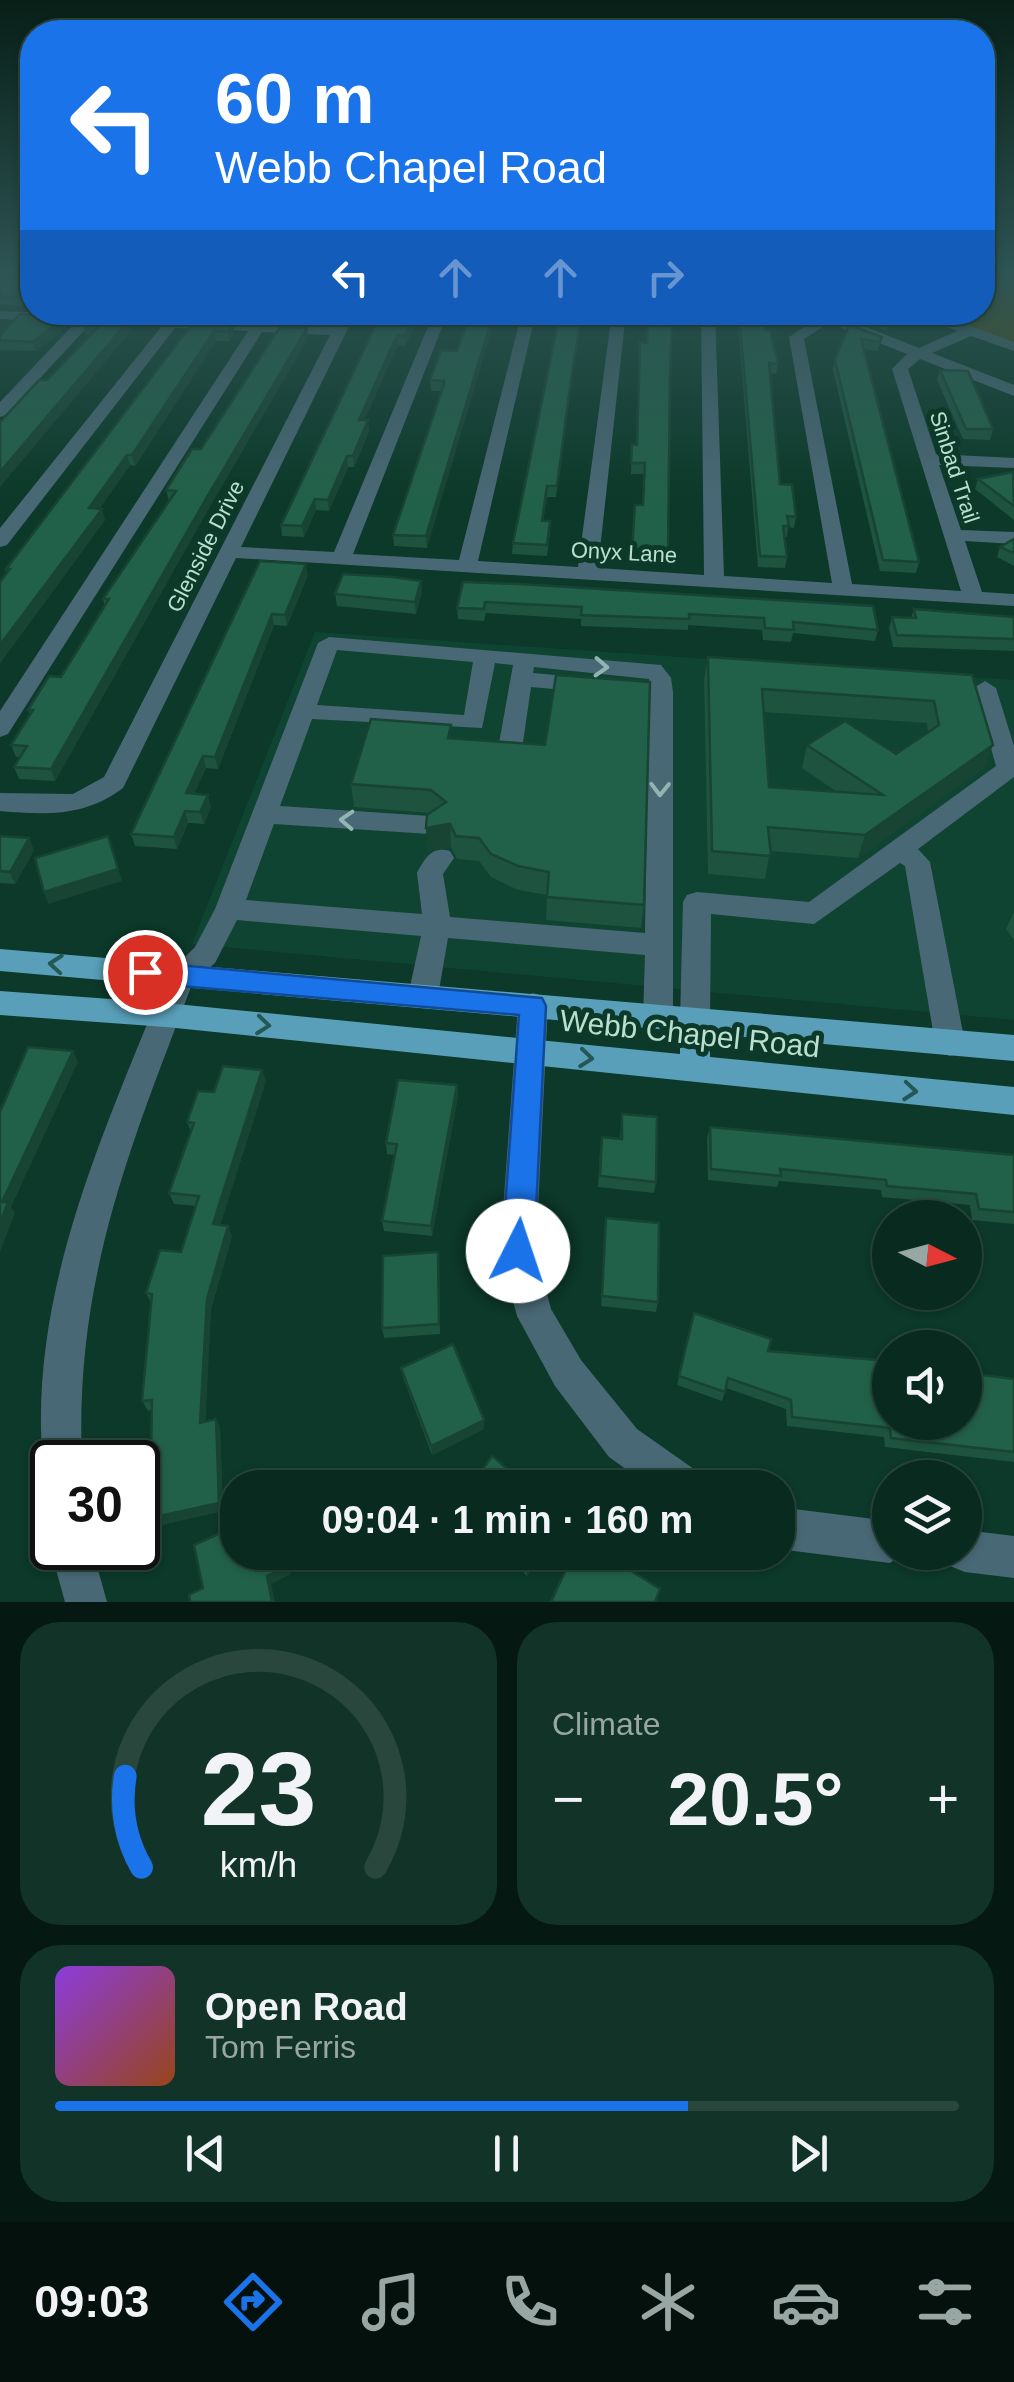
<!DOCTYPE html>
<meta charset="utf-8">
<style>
body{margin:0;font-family:Arial,sans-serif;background:#123328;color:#f1f3f6;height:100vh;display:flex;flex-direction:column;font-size:38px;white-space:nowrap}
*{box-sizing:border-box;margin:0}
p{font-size:32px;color:#99a7a4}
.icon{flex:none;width:55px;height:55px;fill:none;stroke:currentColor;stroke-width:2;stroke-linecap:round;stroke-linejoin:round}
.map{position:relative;height:1602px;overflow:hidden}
.drawer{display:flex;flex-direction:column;gap:20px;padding:20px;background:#051811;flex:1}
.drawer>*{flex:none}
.top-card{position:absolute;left:20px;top:20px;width:975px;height:305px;border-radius:40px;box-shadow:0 2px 8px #0004,0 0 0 2px #29473d;background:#1a73e8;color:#fff;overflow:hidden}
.needle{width:65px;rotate:96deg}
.fabs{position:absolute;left:872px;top:1200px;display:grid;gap:20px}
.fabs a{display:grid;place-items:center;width:110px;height:110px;border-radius:50%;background:#092b1f;box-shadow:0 2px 8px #0004,0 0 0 2px #29473d;font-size:50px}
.speed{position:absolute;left:30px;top:1440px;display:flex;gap:20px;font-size:50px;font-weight:700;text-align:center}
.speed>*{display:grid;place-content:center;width:130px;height:130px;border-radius:50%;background:#092b1f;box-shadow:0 2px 8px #0004,0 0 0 2px #29473d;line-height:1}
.speed .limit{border:5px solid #111;border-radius:15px;background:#fff;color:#111}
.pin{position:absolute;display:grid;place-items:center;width:85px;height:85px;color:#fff;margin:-42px;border:5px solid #fff;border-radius:50%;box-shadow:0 2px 10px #0007}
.me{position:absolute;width:110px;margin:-55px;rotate:4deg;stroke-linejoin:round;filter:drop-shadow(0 0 8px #0008)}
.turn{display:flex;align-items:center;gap:35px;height:210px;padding:0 30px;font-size:45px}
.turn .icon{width:130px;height:130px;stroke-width:2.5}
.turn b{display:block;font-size:70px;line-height:85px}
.lanes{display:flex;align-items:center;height:95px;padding:0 30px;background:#0003;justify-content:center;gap:50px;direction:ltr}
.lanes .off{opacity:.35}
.big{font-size:75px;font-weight:700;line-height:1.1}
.drawer .tile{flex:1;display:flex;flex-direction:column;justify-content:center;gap:15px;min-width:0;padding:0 35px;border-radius:40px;background:#123328}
.drawer .dial{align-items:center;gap:0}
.dial svg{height:260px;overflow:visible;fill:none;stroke:#29473d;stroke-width:7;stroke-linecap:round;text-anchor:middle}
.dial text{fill:#f1f3f6;stroke:none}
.song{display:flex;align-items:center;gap:30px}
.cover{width:120px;height:120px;border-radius:15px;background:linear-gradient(135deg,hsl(270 70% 55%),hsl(20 70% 35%))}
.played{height:10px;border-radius:5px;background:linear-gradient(90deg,#1a73e8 70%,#29473d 70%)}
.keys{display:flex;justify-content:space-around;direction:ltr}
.heat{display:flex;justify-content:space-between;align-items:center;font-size:55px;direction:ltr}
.drawer .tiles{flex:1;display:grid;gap:20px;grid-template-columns:1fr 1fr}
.tile:last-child{grid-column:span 2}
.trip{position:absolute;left:220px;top:1470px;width:575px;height:100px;border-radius:40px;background:#092b1f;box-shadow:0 2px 8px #0004,0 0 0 2px #29473d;font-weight:700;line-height:100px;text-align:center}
.dock{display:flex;height:160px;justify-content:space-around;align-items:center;background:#04110c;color:#99a7a4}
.dock .icon{width:70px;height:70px}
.dock .current{color:#1a73e8}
.dock b{font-size:45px;color:#f1f3f6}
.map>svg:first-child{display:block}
</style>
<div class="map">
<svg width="1014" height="1602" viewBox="0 0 1014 1602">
<rect width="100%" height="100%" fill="#0c3929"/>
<polygon fill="#104432" points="315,632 1014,680 1014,1020 192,944"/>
<polygon fill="#514d10" points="983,272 1014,276 1014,343 928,313 982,312"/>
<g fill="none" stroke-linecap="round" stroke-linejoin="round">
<g fill="#496875" fill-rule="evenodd">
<polygon points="1007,272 1014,272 1014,276 1008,275"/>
<path d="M0,311l335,15 7,-14h14l-115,235 93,5 100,-240h14l-95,242 106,6 63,-248h14l-58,249 100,6 34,-255h14l-28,256 106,7 -3,-263h14l9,264 108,7 -43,-246 28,-19 -10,-6h21l91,36 38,-17 -46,-19h22l81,30v9l-43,-15 -39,17 82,32v11l-94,-37 -12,10 28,85 78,4v10l-75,-3 22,65 53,2v12l-49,-3 17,51 32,2v12l-778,-48 -113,230c-38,29 -78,27 -123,23v-18l73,1 31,-17 226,-442 -68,-3 -254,402 -8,3v-26l248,-380 -73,-3 -168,217 -7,2v-19l161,-201 -71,-3 -84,91 -6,2v-15l75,-79 -75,-4zM829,323l78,31 -15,15 69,222 -109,-7 -48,-245z"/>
<path d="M329,637l332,28 10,13 2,14v325l-4,9 -11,3 -11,-3 -4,-9 2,-62 -197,-17 -10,58 -5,8 -10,4 -10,-4 -5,-8 13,-60 -184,-16 -22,43 -22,19c-63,165 -119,299 -111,480h-30v16c-14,-11 -10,-32 -11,-49 -3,-159 68,-309 126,-454l28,-28 20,-38 103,-266zM337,650l136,12 -9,53 -147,-10zM495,663l18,2 -15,84 12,8 12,-8 9,-62 56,5 11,-7 -11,-7 -54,-5 1,-6 115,12 -4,254 -195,-16 -7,-43 11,-16 -4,-7c-18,-5 -25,7 -33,22l5,41 -176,-14 28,-76 156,10 13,-9 -13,-9 -150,-10 32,-87 170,9z"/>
<polygon points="985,681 996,688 1014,746 1014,777 918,849 930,862 965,1043 961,1052 950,1056 939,1052 935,1043 905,866 900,863 814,924 711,914 710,1020 706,1029 695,1032 684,1029 680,1020 683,902 687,895 697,892 809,902 996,766 974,688"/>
<polygon points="533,993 543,996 548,1005 536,1251 551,1309 581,1360 637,1429 701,1474 707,1488 652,1488 609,1457 555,1386 517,1316 500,1251 518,1005 523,996"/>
<polygon points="778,1507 890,1521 890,1552 906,1552 890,1563 778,1549"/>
<polygon points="965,1530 1014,1536 1014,1578 965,1572 950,1566 945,1552 965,1552"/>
<polygon points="52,1542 52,1548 92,1548 107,1602 65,1602 50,1548"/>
</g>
<polygon fill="#5a9fb9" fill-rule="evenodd" points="0,949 1014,1035 1014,1061 710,1034 710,1057 1014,1087 1014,1115 166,1027 0,1015 0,991 166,1003 680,1054 680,1031 0,971"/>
</g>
<g fill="#1d533f" fill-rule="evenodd">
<polygon points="0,272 32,272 32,307 0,305 0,279 29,281 30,277 0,274"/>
<polygon points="206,312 249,312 245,318 207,317"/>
<polygon points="282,312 323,312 317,321 291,320 291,315 283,315"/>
<polygon points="382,312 415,326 405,346 398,345 364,420 369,431 354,467 348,467 329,511 316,510 304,537 282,536 281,525"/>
<polygon points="737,312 762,312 765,330 778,364 776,374 770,373 780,484 796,517 794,528 788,527 787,537 784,537 787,557 785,568 758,567"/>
<polygon points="856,312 891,312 886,331 854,318"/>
<polygon points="64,317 67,326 36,351 0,350 0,336"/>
<polygon points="89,318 132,330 47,380 90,335 85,334 83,325"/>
<polygon points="192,324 233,325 234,334 229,341 216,341 135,466 130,465 99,509 105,520 0,663 0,582 7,573 6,569"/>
<polygon points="849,325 882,337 878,351 863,349 919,562 916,573 880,571 833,370 835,360"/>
<polygon points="307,328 308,338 205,515 55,781 19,779 14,767 20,757 16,757 11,745 30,715 28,710 61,677 105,606 103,599 169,501 166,490"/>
<polygon points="457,351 427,548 394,546 393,535 442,391 431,391 430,380"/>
<polygon points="940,370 993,429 990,440 963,439 937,380"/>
<polygon points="670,378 667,562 631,560 635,505 642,505 644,474 631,474 632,445 637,445"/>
<polygon points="571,383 556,497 547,497 543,521 550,532 547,556 512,554 513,543"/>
<polygon points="1014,472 1014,520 975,489 978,479"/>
<polygon points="1014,539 1014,566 997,557 1000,547"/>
<polygon points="260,561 308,575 287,626 274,625 218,769 206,768 194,794 211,807 204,824 188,823 177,849 135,846 131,834"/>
<polygon points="421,581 422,592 416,614 337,606 335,594"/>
<polygon points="463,582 878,630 875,641 793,633 791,642 763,640 762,630 688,625 688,630 581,626 581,619 486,613 484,621 458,619 457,608"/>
<polygon points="914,609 1014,617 1014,651 893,647 889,628 892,617 911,618"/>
<path d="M708,657l264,18 12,93 -126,90 -88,-7 -5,28 -57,-5 -4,-194zM763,712l164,11 1,9 -32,22 -89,-9 -5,23 35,24 -68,-5z"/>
<polygon points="451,738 644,905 641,928 546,920 547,895 518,890 491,877 479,861 457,859 451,847 428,851 426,828 430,813 354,807 351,784"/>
<polygon points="0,836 34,850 15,884 0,883"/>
<polygon points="1014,912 1014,940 1006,929"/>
<polygon points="266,1081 220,1225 232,1236 211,1309 205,1422 216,1419 220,1428 223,1511 156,1526 152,1410 148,1411 142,1401 151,1303 146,1293 181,1252 196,1206 174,1204 169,1193 191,1132 187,1122 214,1092"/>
<polygon points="457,1085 458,1096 432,1236 384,1231 382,1221 395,1155 387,1154 386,1143"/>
<polygon points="622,1114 656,1182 654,1193 598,1187 600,1148 620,1138"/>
<polygon points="710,1127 1014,1155 1014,1224 972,1220 970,1205 882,1197 881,1190 779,1181 777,1187 708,1180 707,1138"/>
<polygon points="606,1218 658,1302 656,1312 601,1306"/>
<polygon points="439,1263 440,1334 384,1338 382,1328"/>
<polygon points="694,1313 768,1351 890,1422 1014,1379 1014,1462 885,1447 884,1437 787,1426 786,1409 726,1388 722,1401 677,1385"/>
<polygon points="401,1368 484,1429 432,1455 403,1377"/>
<polygon points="500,1552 542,1552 527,1576"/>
</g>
<g fill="#184433">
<polygon points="416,312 420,312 415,326 405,346 404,336"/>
<polygon points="494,312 497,312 427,548 426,536"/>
<polygon points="582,312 583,312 571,383 556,497 572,373"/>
<polygon points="64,317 67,326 36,351 33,342"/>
<polygon points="129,320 132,330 0,487 0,472"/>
<polygon points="233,325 234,334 229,341 228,332"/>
<polygon points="307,328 308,338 205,515 55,781 51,769 203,504"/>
<polygon points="214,331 216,341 135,466 132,455"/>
<polygon points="397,335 398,345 360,430 359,420"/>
<polygon points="368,420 369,431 354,467 353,456"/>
<polygon points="127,455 130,465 92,519 89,508"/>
<polygon points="347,456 348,467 329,511 328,500"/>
<polygon points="315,499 316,510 304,537 302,526"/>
<polygon points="102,509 105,520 0,663 0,645"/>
<polygon points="306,564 308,575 287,626 285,615"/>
<polygon points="421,581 422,592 416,614 415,602"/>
<polygon points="272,614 274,625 218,769 215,757"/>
<polygon points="993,745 984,768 858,858 865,835"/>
<polygon points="203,756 206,768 189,805 186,793"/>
<polygon points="208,795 211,807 204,824 200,812"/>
<polygon points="185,811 188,823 177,849 174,837"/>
<polygon points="450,824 451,847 428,851 426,828"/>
<polygon points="108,836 122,881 48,904 44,892"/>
<polygon points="29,838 34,850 15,884 10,872"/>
<polygon points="73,1051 78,1062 11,1207 15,1213 0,1252 0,1223 2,1202"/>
<polygon points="262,1070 266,1081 217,1235 213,1224"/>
<polygon points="457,1085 458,1096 432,1236 431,1226"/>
<polygon points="228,1226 232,1236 211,1309 205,1432 200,1423 207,1299"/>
<polygon points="216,1419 220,1428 223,1511 156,1526 150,1518"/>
<polygon points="484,1420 484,1429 432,1455 431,1446"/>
<polygon points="283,1552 285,1552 291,1574 271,1584 275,1602 272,1602 267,1576"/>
<polygon points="538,1552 542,1552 527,1576 527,1569"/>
</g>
<g fill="#226149" stroke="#184433" stroke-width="2.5" fill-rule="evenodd">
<polygon points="32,272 32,298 0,296 0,279 29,281"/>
<polygon points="382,312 416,312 404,336 397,335 359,420 368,420 353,456 347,456 328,500 315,499 302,526 281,525"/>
<polygon points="471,312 494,312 426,536 393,535 443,387 444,381 430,380 441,350 457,351"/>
<polygon points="560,312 582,312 572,373 557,486 547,486 542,521 550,521 547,545 513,543"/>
<polygon points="648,312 672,312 670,378 668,551 632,549 635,505 643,505 645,463 631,463 632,445 637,445 640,342 647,343"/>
<polygon points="739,312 762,312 765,330 770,330 778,364 769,363 780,484 792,485 796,517 787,516 789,526 783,526 787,557 760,556"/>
<polygon points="866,312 891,312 888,321"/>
<polygon points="20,314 64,317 33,342 0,340 0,336"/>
<polygon points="89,318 129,320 0,472 0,422 39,380 47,380 99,326 83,325"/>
<polygon points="192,324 233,325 228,332 214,331 132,455 127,455 89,508 102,509 0,645 0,582 10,569 6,569"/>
<polygon points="849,325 882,337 880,342 861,339 919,562 883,560 835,360"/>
<polygon points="280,327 307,328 203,504 51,769 14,767 27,746 11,745 33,710 28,710 49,676 61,677 109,599 103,599 176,491 166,490 192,449 201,449"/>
<polygon points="940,370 968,371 993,429 966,429"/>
<polygon points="1013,472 1014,506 978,479"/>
<polygon points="1014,539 1014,553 1000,547"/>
<polygon points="260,561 306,564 285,615 272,614 215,757 203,756 186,793 208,795 200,812 185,811 174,837 131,834"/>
<polygon points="343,574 393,577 421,581 415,602 335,594"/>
<polygon points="463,582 520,584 873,606 878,630 793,622 794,630 765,628 764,618 689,614 689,619 581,615 582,607 485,602 484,609 457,608"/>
<polygon points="914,609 1014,617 1014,639 897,635 892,617 916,618"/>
<path d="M708,657l264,18 21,70 -128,90 -97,-8 3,29 -59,-5zM762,689l172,12 5,24 -43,29 -51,-33 -38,24 76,50 -114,-8z"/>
<polygon points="556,675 650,682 644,905 547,897 549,872 518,866 491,854 479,838 456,836 450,824 426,828 427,815 446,802 431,790 351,784 371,719 451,725 448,738 545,745"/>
<polygon points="0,836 29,838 10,872 0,871"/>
<polygon points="108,836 118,869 44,892 35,858"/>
<polygon points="28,1047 73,1051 2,1202 8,1202 0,1223 0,1112"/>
<polygon points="223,1066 262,1070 213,1224 228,1226 207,1299 200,1423 216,1419 219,1503 150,1518 152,1400 142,1401 152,1294 146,1293 160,1250 181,1252 199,1196 169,1193 194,1123 187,1122 198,1091 214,1092"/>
<polygon points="398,1080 457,1085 431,1226 382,1221 397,1144 386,1143"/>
<polygon points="622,1114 657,1117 656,1182 600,1176 602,1137 622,1139"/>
<polygon points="710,1127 1014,1155 1014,1212 979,1209 976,1194 887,1186 886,1180 780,1169 781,1176 711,1169"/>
<polygon points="606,1218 659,1223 658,1302 602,1296"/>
<polygon points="438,1252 439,1324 382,1328 383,1256"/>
<polygon points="694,1313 771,1339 768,1351 890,1361 890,1422 965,1422 965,1373 1014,1379 1014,1452 891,1438 890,1428 792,1417 791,1400 728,1378 725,1392 679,1376"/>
<polygon points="453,1344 484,1420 431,1446 401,1368"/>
<polygon points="492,1456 530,1488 470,1488"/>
<polygon points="238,1525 238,1552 283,1552 287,1567 267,1576 272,1602 190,1602 189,1595 203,1588 194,1545"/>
<polygon points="508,1552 538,1552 527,1569"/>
<polygon points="574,1552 601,1552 660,1589 655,1602 551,1602"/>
</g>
<defs><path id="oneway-chevron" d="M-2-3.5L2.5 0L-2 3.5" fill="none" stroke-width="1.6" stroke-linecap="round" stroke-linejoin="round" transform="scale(2.5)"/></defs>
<g stroke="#92b6af">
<use href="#oneway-chevron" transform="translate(601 667) rotate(3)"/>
<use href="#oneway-chevron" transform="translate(660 789) rotate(91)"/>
<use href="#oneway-chevron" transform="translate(347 820) rotate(-177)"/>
</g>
<g stroke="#235854">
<use href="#oneway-chevron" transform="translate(56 964) rotate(-175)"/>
<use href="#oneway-chevron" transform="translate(263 1025) rotate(6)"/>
<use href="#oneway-chevron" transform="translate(586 1058) rotate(6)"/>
<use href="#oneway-chevron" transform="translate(910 1091) rotate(5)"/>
</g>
<linearGradient id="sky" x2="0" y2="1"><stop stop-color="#071f17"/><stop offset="0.55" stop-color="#2e5454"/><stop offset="1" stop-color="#2e5454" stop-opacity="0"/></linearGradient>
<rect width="1014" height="497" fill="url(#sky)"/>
<polygon fill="#1a73e8" stroke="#114b97" stroke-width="2.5" points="145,962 542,998 546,1006 534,1251 530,1262 518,1267 507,1262 502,1251 519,1015 145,983 132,972"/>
<g text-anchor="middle" stroke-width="10" stroke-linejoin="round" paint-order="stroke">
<g font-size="22" fill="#b9e0ce" stroke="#0c3929">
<text transform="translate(955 467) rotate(72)" y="8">Sinbad Trail</text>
<text transform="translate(205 546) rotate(-63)" y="8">Glenside Drive</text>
<text transform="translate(624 552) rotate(3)" y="8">Onyx Lane</text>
</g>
<g font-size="30" fill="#b9e0ce" stroke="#0c3929">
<text transform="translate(690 1034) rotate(6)" y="10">Webb Chapel Road</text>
</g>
</g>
</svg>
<div class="fabs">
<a><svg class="needle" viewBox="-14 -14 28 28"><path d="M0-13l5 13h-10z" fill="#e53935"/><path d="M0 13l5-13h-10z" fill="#99a7a4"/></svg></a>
<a><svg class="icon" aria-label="sound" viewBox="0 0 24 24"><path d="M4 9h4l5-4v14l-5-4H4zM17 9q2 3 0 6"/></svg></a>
<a><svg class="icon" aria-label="layers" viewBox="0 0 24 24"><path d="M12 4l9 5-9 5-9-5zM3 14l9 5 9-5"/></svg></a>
</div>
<div class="speed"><div class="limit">30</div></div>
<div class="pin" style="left:145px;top:972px;background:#d93025"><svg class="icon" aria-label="arrive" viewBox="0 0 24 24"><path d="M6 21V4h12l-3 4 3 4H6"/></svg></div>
<svg class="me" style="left:518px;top:1251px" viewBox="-20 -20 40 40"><circle r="19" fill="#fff"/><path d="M0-13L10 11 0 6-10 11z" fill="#1a73e8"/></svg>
<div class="trip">09:04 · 1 min · 160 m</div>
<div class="top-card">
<div class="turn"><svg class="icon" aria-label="left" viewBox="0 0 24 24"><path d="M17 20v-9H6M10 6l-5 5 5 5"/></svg><div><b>60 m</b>Webb Chapel Road</div></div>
<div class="lanes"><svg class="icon" aria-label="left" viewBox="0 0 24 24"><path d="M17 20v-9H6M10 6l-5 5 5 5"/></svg><svg class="icon off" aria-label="ahead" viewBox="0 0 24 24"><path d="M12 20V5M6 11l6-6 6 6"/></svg><svg class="icon off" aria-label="ahead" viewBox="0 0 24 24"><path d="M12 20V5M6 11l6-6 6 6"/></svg><svg class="icon off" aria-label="right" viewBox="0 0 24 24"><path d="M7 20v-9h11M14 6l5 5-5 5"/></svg></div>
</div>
</div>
<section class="drawer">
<div class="tiles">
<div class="tile dial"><svg viewBox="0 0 100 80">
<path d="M14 69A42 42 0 1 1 86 69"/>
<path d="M14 69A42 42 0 0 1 9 41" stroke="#1a73e8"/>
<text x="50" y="56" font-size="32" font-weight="700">23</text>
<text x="50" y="72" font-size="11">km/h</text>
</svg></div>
<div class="tile"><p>Climate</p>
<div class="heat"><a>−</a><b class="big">20.5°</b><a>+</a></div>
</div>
<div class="tile">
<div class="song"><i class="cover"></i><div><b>Open Road</b><p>Tom Ferris</p></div></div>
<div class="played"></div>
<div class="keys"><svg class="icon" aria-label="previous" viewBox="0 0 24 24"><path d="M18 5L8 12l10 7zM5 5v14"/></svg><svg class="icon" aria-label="pause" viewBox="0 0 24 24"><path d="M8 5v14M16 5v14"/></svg><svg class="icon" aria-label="next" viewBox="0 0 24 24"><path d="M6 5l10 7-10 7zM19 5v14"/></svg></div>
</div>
</div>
</section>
<nav class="dock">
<b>09:03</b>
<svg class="icon current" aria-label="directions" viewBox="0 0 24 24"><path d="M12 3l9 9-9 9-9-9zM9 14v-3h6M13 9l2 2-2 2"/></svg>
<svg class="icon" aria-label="music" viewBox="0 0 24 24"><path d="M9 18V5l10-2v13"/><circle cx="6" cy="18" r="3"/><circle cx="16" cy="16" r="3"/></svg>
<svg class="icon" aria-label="phone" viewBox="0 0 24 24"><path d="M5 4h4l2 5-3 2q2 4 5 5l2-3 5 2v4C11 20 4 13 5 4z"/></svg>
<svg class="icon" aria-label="climate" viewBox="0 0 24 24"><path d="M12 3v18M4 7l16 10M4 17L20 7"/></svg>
<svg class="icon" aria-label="car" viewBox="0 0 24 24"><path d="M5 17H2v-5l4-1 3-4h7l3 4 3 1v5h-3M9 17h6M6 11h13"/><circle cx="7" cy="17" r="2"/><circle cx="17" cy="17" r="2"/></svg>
<svg class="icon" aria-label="filters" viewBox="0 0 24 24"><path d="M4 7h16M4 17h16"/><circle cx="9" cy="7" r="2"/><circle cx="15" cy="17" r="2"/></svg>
</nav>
